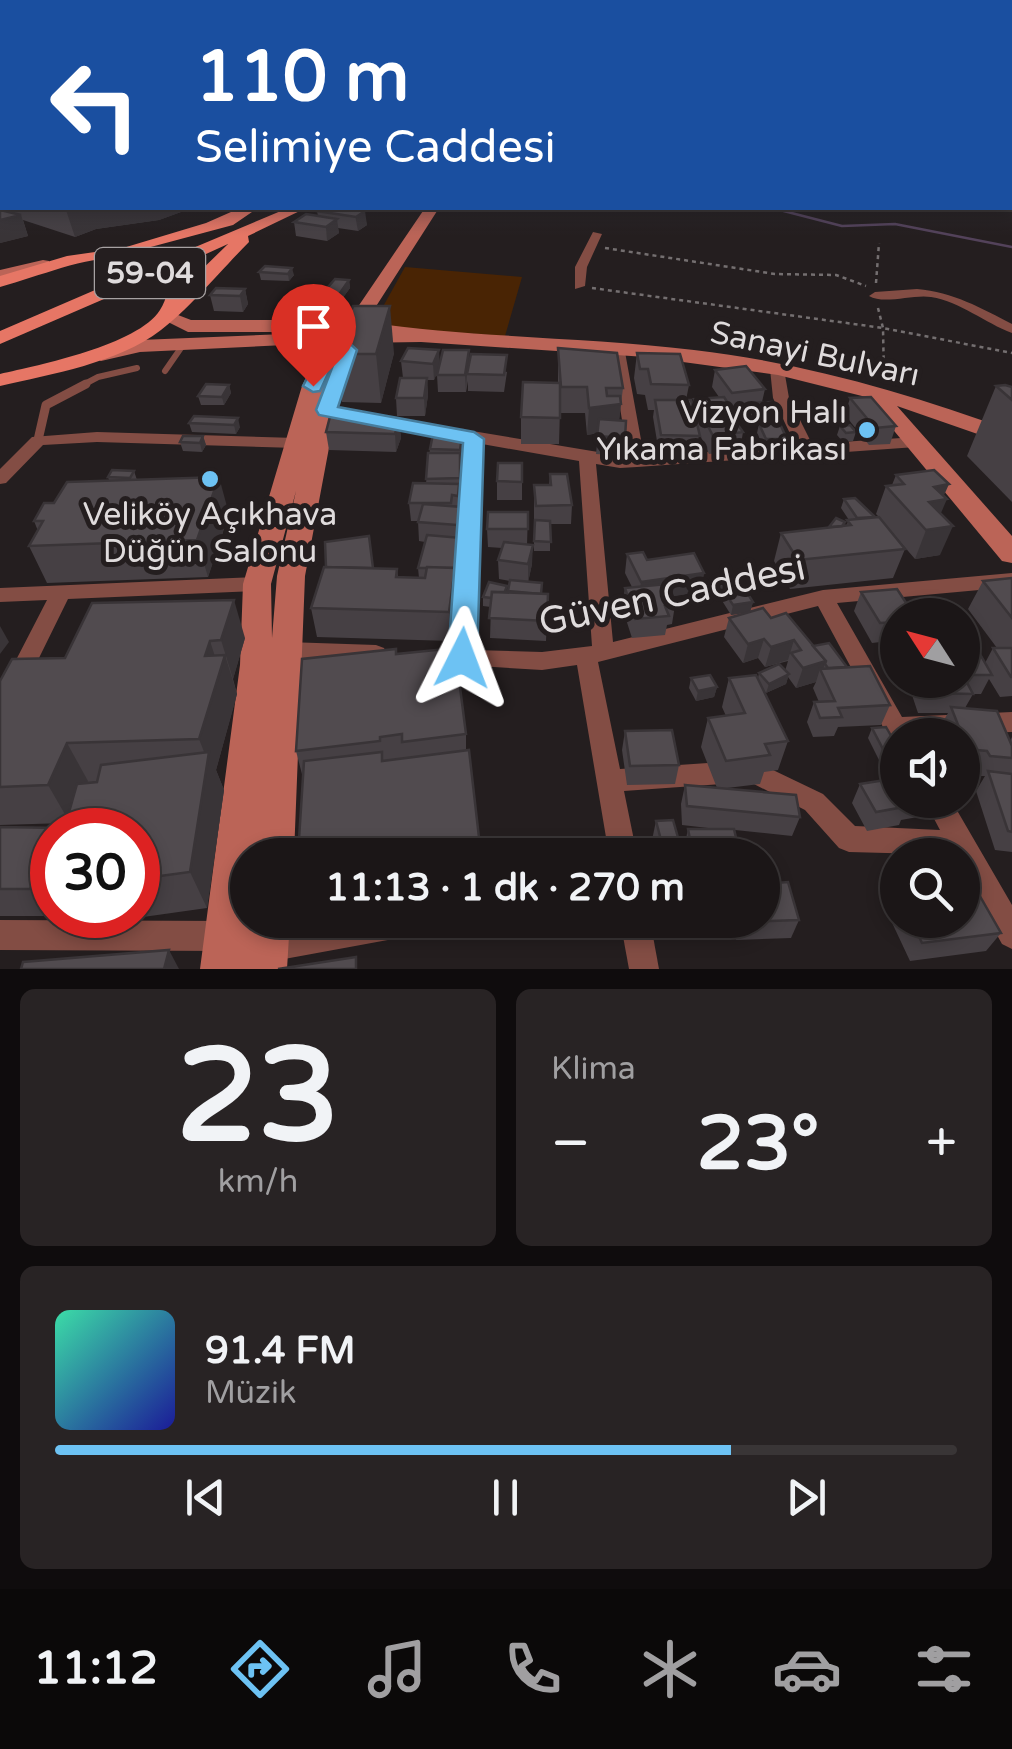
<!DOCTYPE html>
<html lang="tr">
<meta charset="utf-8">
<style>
body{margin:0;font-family:"Varela Round",sans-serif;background:#282324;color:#f1f3f6;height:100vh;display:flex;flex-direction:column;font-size:38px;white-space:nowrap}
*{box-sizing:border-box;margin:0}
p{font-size:32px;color:#a09fa1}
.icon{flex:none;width:55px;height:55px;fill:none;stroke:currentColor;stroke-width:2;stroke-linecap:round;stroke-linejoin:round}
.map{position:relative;height:969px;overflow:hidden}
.panel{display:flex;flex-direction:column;gap:20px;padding:20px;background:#0f0c0d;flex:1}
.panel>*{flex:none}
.hud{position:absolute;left:0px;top:0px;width:1012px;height:210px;box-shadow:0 5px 15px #0003,0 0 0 2px #393536;background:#1a4fa0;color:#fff;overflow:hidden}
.needle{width:65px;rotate:306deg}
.fabs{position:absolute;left:880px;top:598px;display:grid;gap:20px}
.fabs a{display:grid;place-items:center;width:100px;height:100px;border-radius:50%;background:#1b1617;box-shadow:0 5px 15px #0003,0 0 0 2px #393536;font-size:50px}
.speed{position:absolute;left:30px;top:808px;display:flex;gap:20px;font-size:50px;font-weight:700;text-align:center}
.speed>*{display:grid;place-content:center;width:130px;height:130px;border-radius:50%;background:#1b1617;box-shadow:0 5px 15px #0003,0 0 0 2px #393536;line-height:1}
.speed .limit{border:15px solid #d22;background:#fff;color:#111}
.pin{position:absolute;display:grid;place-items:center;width:85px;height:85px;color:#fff;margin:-102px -42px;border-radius:50% 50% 50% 0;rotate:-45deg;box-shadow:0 0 10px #0007}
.pin .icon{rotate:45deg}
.me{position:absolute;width:110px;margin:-55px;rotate:3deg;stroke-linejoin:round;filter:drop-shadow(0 0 8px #0008)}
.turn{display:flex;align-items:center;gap:35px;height:210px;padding:0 30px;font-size:45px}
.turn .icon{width:130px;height:130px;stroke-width:2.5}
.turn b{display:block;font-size:70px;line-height:85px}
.big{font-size:75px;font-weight:700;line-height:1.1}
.panel .card{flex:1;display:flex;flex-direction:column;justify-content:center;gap:15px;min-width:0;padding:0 35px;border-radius:15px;background:#282324}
.panel .dial{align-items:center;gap:0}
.dial b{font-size:130px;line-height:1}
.song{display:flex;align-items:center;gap:30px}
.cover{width:120px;height:120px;border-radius:15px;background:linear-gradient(135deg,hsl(160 70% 55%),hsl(240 70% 35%))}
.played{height:10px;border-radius:5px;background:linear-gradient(90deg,#6dc2f3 75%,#393536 75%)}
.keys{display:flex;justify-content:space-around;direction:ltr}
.heat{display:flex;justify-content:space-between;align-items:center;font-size:55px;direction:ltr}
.panel .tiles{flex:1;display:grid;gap:20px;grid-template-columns:1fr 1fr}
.card:last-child{grid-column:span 2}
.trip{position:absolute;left:230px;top:838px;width:550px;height:100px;border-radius:50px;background:#1b1617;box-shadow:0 5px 15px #0003,0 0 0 2px #393536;font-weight:700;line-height:100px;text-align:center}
.tabs{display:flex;height:160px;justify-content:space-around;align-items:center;background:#0b0909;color:#a09fa1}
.tabs .icon{width:70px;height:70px}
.tabs .active{color:#6dc2f3}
.tabs b{font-size:45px;color:#f1f3f6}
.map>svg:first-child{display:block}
</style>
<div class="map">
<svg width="1012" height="969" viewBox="0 0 1012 969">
<rect width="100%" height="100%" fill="#241e1f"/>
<polygon fill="#492404" points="405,267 522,277 505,336 390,328 375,321"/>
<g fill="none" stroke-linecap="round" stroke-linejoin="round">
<polyline stroke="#53425a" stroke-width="2.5" points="772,208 842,226 895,224 1012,247"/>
<polyline stroke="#170023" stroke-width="32" points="0,131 2,130"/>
<g stroke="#746f70" stroke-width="2.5" stroke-dasharray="4 4" stroke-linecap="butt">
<polyline points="605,248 775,274 836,275 866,286"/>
<polyline points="876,283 879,243"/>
<polyline points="592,288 883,328 1012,353"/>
<polyline points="878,308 883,328 884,380"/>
</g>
<g stroke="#834d44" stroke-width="6">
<polyline points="165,371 183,345"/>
<polyline points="81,386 98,377 137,368"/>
</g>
<polyline stroke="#834d44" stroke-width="9" points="38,440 46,405 86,384"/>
<g fill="#834d44" fill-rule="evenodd">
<rect x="1010" y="157" width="2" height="6"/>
<polygon points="593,232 602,234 587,267 585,286 575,289 575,267"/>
<path d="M917,289c36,3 64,19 95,35v9c-27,-10 -51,-31 -81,-36 -18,-3 -47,8 -62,-1l6,-4z"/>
<path d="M618,348l7,4 19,104 152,-10 -23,-48 -3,-29 7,-4 7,4 5,29 23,46 104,-7 8,5 -8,5 -279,20 -17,1 -24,-4 17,178 210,-52 189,-17v14l-175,16 65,114 110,-5v20l-114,3v9l-7,-2 -73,-136 -220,56 22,107 132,-9 71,34 32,32 85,4 -16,-30h27l61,105v44l-10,-5 -40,-72v-17l-113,-3 -10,-4 -34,-38 -55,-28 -126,9 13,64h-28l-32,-190 -35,5 -113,-7 -3,-6 3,-6 23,-2 14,-208 -90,-16 -8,-5 8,-5 252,42 -17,-105zM482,444l97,17 13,185 -50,6 -69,-2z"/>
<polygon points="97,432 296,438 304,443 296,448 97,442 43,445 6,483 0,484 0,469 32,437"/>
<polygon points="257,577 264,579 267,584 264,589 257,591 68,599 8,721 0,724 0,691 47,600 0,602 0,588"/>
<polygon points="287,642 376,645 384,648 387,654 384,660 376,663 287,658 279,656 276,650 279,644"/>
<polygon points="0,920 227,921 237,926 242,936 237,946 227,951 0,950"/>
<polygon points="335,920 430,920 425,930 415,935 268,962 257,958 253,947 257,936"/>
<polygon points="620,920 650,920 659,969 629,969"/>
</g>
<g fill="#bb6457" fill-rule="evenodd">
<path d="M425,208h14l-73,114c109,16 219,15 328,28 110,13 214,43 318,81v15l-115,-40 115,130v27l-10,-2 -136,-164 -88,-22 -132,-18 -225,-15 -68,1 4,5 -23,73 -29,155 -11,279h-40l1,-5 -1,5h-6v65h42l-3,49h-87l40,-304 3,-81 59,-198 17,-36 8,-7 -187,9 -39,9 -10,-6 3,-4 46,-11 194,-8h-146l-32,-16 9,-6 26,10h158zM296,491l-19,85 -5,62 -1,-54z"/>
<polygon points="43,260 49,261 49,269 0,280 0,270"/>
</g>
<path fill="#e67665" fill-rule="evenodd" d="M240,208h18l-25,17 -86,23 27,8 114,-48h18l-58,28 1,6c-26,26 -61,68 -88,88 -43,33 -109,44 -161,56v-12c39,-9 138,-29 160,-64 7,-11 9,-25 14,-37l-3,-3 -171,74v-13l160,-69c-54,-16 -108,11 -160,25v-11l67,-20 56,-8 83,-25zM228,244l-41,40 4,-12 -7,-8z"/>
</g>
<g fill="#464044">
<polygon points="1010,119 1012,119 1011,157 1010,157"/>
<polygon points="0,171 2,171 2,208 192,208 159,220 96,229 75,237 23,220 28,236 0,243"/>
<polygon points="362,208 367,225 358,231 338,228 339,233 327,241 296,236 294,222 318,216 317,211"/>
<polygon points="265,266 294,275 289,281 261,280 259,272"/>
<polygon points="349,280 350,288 339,303 323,302 322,294"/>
<polygon points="245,289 248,304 243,312 214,311 210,295"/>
<polygon points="408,348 439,365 470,361 507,372 504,392 468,391 468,381 466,392 438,392 437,375 439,368 434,380 427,380 428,395 425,416 397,416 396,398 403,378 401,361"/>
<polygon points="558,348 623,388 619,420 625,438 623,456 596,454 598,433 587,435 585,413 560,413 560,409 559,444 521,444 521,417 558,383"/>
<polygon points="394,353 381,403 342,402 335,354"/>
<polygon points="637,353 689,385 686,400 692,405 694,399 719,397 712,387 715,370 765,389 762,402 779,412 777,421 754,422 748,412 749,408 732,410 735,414 734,419 743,432 740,450 709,454 699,433 697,454 659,453 653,417 654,410 648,410 645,395 637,394 634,378"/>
<polygon points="229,385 231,393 224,405 201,405 198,396"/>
<polygon points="996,386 1012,387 1012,502 967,456"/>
<polygon points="850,398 896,426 890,444 869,445 845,415"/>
<polygon points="194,416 240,427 236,434 192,432 189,423"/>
<polygon points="399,420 401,438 396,452 329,450 326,432"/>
<polygon points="759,424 787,439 785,448 764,448 757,433"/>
<polygon points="840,426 856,432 853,441 843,442 837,435"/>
<polygon points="203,436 206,445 202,452 183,451 180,442"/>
<polygon points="464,448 461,468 459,507 463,526 460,538 463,557 456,589 451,641 317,637 311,608 373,569 397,569 398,577 419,578 418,568 425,542 419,541 418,521 411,521 409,503 426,483 430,449"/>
<polygon points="522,463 522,500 497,500 497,481"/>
<polygon points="134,471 137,480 229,514 208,577 47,583 29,546 38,531 34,521 54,503 109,480 108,477"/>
<polygon points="550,474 572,505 571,524 550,524 550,551 534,551 534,485 549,485"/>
<polygon points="896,475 944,496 940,514 940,555 915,559 883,522 905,549 893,578 790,589 774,561 781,533 829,528 845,522 844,526 846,526 849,520 841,508 844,499 875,517 879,517 876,514 886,486 892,485"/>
<polygon points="528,512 527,545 532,564 528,582 542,594 548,594 546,641 490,638 491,607 483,606 483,597 507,592 510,581 499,579 498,560 502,548 488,547 487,529"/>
<polygon points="627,554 647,560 704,573 700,592 672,596 675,605 672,624 667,625 665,635 632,638 622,607 625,588 632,587 625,573"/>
<polygon points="1012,578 1012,696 1000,697 989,679 981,694 973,694 965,708 1010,741 1012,737 1012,852 995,850 976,791 985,776 978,776 976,770 962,769 962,735 943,735 940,727 948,713 918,713 907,680 962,680 962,649 985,663 993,648 997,648 968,609 983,581"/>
<polygon points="718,582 737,595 753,602 750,612 771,618 847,667 890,705 881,725 838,727 834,736 813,737 807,722 814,702 819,702 813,688 816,682 796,688 788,677 786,684 766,693 764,691 788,741 778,770 764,772 760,784 727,788 800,817 792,836 735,830 740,855 685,855 684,848 688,829 717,829 682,825 681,804 685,785 717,788 701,747 708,718 726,716 722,707 729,678 758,678 759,673 785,671 788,661 765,667 758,658 743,663 724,637 729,618 749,612 731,615 716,591"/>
<polygon points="861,592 898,615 898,640 872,643 854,611"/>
<polygon points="927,602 955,615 925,615 923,612"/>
<polygon points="92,603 245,638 233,679 237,694 216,770 224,790 207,908 72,927 64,915 138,915 138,830 66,823 0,825 0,681 65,658"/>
<polygon points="397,654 466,734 466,750 303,778 296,751"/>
<polygon points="691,678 717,687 714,697 696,701 689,688"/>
<polygon points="872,728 898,748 898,755 895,761 880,762 868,738"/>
<polygon points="625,731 679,765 675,784 627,785 622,750"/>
<polygon points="860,784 898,800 937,800 929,815 901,820 899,825 867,831 852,803"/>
<polygon points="656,821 683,855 656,855 652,840"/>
<polygon points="0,827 58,828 60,830 52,830 52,910 50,916 0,916"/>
<polygon points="898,894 898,920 962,920 1001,933 986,951 910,961 887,912"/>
<polygon points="731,920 799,920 791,938 736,940"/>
</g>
<g fill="#393437">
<polygon points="0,103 2,103 2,120 0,121"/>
<polygon points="72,208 192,208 159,220 96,229 75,237 66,210"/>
<polygon points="356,208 362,208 362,213 365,211 367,225 358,231 354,209"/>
<polygon points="21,215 28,236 0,243 0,220"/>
<polygon points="337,219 339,233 327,241 326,227"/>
<polygon points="292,268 294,275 289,281 288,274"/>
<polygon points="349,280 350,288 339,303 338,296"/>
<polygon points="245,289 248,304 243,312 240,296"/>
<polygon points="390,306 394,353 381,403 376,354"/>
<polygon points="439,350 440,366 434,380 433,364"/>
<polygon points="469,350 470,367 467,374 466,392 465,375"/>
<polygon points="427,378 428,395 425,416 424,398"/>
<polygon points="229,385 231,393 224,405 222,397"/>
<polygon points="621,404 618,430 587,435 589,408"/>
<polygon points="238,418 240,427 236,434 234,425"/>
<polygon points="399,420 401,438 396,452 395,434"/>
<polygon points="463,430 464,448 461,468 460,450"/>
<polygon points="203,436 206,445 202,452 200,443"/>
<polygon points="219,477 229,514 208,577 197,540"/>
<polygon points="949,484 942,500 947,499 935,527 920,523 934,487"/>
<polygon points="462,507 463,526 458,544 457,525"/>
<polygon points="953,526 940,555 915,559 926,530"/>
<polygon points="462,538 463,557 456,589 451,641 449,612 455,568"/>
<polygon points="533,545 532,564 528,583 528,564"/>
<polygon points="704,573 700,592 638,602 641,582"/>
<polygon points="234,600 245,638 233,679 221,640"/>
<polygon points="753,602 750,612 731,615 733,605"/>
<polygon points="0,626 9,642 0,654"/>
<polygon points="764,639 758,658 743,663 748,644"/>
<polygon points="794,640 788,660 765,667 771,647"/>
<polygon points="210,641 220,672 225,655 237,694 216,770 224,790 207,908 190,872 208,762 199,739 205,656"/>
<polygon points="826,661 822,672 820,669 816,682 796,688 803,668"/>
<polygon points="789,674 786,684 766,693 769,684"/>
<polygon points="717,687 714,697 696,701 698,691"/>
<polygon points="67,743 88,781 70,823 48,785"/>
<polygon points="52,841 52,890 47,891 52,899 52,910 50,916 30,889"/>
<polygon points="169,950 179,969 164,969"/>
</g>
<g fill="#514b4f" stroke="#393437" stroke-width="2.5">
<rect x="0" y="171" width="2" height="19"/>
<polygon points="323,208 356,208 354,209 365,211 356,217 317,211"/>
<polygon points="0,210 21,215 0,220"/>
<polygon points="306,214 337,219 326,227 294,222"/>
<polygon points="265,266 292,268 288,274 259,272"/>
<polygon points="335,279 349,280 338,296 322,294"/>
<polygon points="216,288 245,289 240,296 210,295"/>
<polygon points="353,306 390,306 376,354 335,354"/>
<polygon points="408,348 439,350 433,364 401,361"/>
<polygon points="558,348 617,353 623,388 606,388 607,396 620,396 621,404 589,408 587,387 561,387"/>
<polygon points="443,350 469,350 465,375 437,375"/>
<polygon points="637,353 680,354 689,385 651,384 648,369 640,369"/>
<polygon points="471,354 507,355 504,375 467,374"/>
<polygon points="746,366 765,389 732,393 715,370"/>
<polygon points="400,378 427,378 424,398 396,398"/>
<polygon points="523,382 560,383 560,418 521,417"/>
<polygon points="206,384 229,385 222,397 198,396"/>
<polygon points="1005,385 1012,387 1012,400 996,386"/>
<polygon points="724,397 735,414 730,414 743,432 713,436 694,399"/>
<polygon points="871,397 896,426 875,428 850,398"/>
<polygon points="655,400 691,400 700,436 661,435"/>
<polygon points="772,402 779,412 756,413 750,403"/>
<polygon points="332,409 399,420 395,434 326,432"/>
<polygon points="194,416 238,418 234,425 189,423"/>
<polygon points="599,419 626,421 625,438 597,436"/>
<polygon points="759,424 780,424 787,439 766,439"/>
<polygon points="850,425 856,432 846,433 840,426"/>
<polygon points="434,429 463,430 460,450 430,449"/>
<polygon points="183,436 203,436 200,443 180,442"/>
<polygon points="428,453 460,453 460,478 426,479"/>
<polygon points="498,463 522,463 522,482 497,481"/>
<polygon points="112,470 134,471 130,478 108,477"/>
<polygon points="934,470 949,484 934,487 947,499 929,502 953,526 926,530 886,486 904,484 896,475"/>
<polygon points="550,474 567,474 572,505 536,506 534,485 551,485"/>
<polygon points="219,477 197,540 29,546 43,521 34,521 44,503 54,503 67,482"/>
<polygon points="413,483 459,484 458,496 452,495 451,503 409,503"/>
<polygon points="855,498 875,517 857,518 844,499"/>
<polygon points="423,504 462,507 457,525 418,522"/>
<polygon points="488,512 528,512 528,529 487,529"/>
<polygon points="879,517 905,549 798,560 781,533 851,525 847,520"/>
<polygon points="836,518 845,522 842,526 829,527"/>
<polygon points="535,520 550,521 551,542 534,541"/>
<polygon points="427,535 462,538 455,570 455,568 418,568"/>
<polygon points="369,536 373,568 326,567 325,542"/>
<polygon points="504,542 533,545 528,564 498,560"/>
<polygon points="643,552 647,560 694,553 704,573 641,582 627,554"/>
<polygon points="324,567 397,569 396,577 425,578 427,567 455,568 449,612 311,608"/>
<polygon points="1012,578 1012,618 983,581"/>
<polygon points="510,580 542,583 541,594 508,591"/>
<polygon points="728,580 737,595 748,594 753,602 733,605 718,582"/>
<polygon points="489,582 507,586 505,591 510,592 492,592 492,598 483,597"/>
<polygon points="667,584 675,605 665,606 669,616 635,619 625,588"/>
<polygon points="897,589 914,615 898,615 898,622 880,623 861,592"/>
<polygon points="492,592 548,594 547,621 489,618"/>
<polygon points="234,600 221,640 210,641 205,656 225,655 199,739 67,743 48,785 0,787 0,681 12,659 65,658 92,603"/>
<polygon points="944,600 955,615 937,615 927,602"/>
<polygon points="763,608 771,618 786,613 826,661 803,668 791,653 801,650 794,640 771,647 764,639 748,644 729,618"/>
<polygon points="829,643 847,667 828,668 825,664 826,661 813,646"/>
<polygon points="455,648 466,734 402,742 402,734 380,737 380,741 296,751 302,659 396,649 396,654"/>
<polygon points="993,648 1012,648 1012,677 1011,677"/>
<polygon points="962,649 977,649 992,675 963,675 973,694 928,693 923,680 962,680"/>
<polygon points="779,664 789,674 769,684 759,673"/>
<polygon points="870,666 890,705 838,708 842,717 820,718 814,702 835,701 820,669"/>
<polygon points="710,675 717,687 698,691 691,678"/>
<polygon points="756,675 788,741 765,744 770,755 726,761 708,718 745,713 729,678"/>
<polygon points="951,707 997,711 1012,746 1012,758 990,756 987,751 966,749 962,735"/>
<polygon points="886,727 898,748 898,752 885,753 872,728"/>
<polygon points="672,730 679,765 630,766 625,731"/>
<polygon points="469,750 481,855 298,855 304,761 382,752 382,761"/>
<polygon points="209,752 190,872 138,879 138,830 64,830 77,784 97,782 101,765"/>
<polygon points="988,771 1012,774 1012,832 1008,831"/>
<polygon points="898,778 898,800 919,800 907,802 909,806 876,812 860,784"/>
<polygon points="685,785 796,795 800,817 687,806"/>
<polygon points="673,820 683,855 665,855 656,821"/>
<polygon points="0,827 58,828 57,830 52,830 52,841 30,889 0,889"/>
<polygon points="688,829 734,829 740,855 693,855"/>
<polygon points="52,871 52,890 47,891"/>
<polygon points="788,882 799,920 743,922 742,920 762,920 762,884"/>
<polygon points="973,884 1001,933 922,943 911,920 962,920 962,885"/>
<polygon points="169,950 164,969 21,969 23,962"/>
<polygon points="356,957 356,969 278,969"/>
</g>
<linearGradient id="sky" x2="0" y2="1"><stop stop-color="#141011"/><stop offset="0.43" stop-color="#3f414d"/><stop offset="1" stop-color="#3f414d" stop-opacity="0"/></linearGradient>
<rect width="1012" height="236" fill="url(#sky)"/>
<polygon fill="#6dc2f3" stroke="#477e9e" stroke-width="2.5" points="343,337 357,350 338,407 474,432 484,439 477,658 473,666 462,669 452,666 448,658 463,443 319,415 316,410 338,352 320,391 313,392 303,386 323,346"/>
<g fill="#6dc2f3" stroke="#241e1f" stroke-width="4">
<circle cx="867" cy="430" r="10"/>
<circle cx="210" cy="479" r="10"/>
</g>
<g text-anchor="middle" stroke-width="10" stroke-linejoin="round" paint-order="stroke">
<rect fill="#241e1f" stroke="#a7a2a3" stroke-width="2.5" x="95" y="248" width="110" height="50" rx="8"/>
<g font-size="30" font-weight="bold" fill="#dfdbdc">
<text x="150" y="283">59-04</text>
</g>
<g font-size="32" fill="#dfdbdc" stroke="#241e1f">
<text transform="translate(815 353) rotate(12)" y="11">Sanayi Bulvarı</text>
</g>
<g font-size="32" fill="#dfdbdc" stroke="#241e1f" text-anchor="end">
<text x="847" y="423">Vizyon Halı<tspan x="847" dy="37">Yıkama Fabrikası</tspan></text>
<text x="210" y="525" text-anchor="middle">Veliköy Açıkhava<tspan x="210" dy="37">Düğün Salonu</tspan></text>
</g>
<g font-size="38" fill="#dfdbdc" stroke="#241e1f">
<text transform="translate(672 594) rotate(-12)" y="13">Güven Caddesi</text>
</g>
</g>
</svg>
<div class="fabs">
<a><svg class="needle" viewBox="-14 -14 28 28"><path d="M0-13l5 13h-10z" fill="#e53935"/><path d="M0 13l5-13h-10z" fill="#a09fa1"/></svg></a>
<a><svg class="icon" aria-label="sound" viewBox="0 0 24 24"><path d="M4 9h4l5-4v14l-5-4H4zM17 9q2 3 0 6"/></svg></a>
<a><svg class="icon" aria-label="search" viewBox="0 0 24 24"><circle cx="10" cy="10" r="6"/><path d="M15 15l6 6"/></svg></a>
</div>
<div class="speed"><div class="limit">30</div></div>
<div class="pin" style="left:313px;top:386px;background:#d93025"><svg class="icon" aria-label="arrive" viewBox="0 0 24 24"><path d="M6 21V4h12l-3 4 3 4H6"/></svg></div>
<svg class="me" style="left:462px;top:658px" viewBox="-20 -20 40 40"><path d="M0-17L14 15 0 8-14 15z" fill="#6dc2f3" stroke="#fff" stroke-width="4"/></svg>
<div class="trip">11:13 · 1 dk · 270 m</div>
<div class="hud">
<div class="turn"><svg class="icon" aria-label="left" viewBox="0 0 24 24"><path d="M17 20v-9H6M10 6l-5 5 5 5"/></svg><div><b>110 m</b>Selimiye Caddesi</div></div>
</div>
</div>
<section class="panel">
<div class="tiles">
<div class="card dial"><b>23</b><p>km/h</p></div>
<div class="card"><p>Klima</p>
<div class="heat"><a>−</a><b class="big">23°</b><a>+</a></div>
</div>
<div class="card">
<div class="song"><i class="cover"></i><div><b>91.4 FM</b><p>Müzik</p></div></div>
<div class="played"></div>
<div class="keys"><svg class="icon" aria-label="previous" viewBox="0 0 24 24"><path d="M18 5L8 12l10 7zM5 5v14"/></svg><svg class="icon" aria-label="pause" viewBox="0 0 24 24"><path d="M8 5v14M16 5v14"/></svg><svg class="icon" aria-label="next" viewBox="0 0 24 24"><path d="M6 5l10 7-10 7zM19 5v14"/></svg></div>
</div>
</div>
</section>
<nav class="tabs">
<b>11:12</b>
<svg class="icon active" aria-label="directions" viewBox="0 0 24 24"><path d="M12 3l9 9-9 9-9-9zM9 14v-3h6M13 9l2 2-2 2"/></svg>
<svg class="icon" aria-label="music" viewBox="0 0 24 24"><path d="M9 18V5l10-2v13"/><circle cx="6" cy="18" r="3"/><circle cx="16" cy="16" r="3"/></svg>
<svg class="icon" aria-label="phone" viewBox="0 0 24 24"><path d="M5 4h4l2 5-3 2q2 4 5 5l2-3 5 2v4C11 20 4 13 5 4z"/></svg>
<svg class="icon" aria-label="climate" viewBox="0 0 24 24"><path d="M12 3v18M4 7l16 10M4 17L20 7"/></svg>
<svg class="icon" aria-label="car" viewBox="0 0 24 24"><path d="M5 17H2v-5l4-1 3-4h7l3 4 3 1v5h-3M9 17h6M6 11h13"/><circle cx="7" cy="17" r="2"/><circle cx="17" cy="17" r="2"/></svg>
<svg class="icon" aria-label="filters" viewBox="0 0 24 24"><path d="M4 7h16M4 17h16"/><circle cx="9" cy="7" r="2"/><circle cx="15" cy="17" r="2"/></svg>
</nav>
